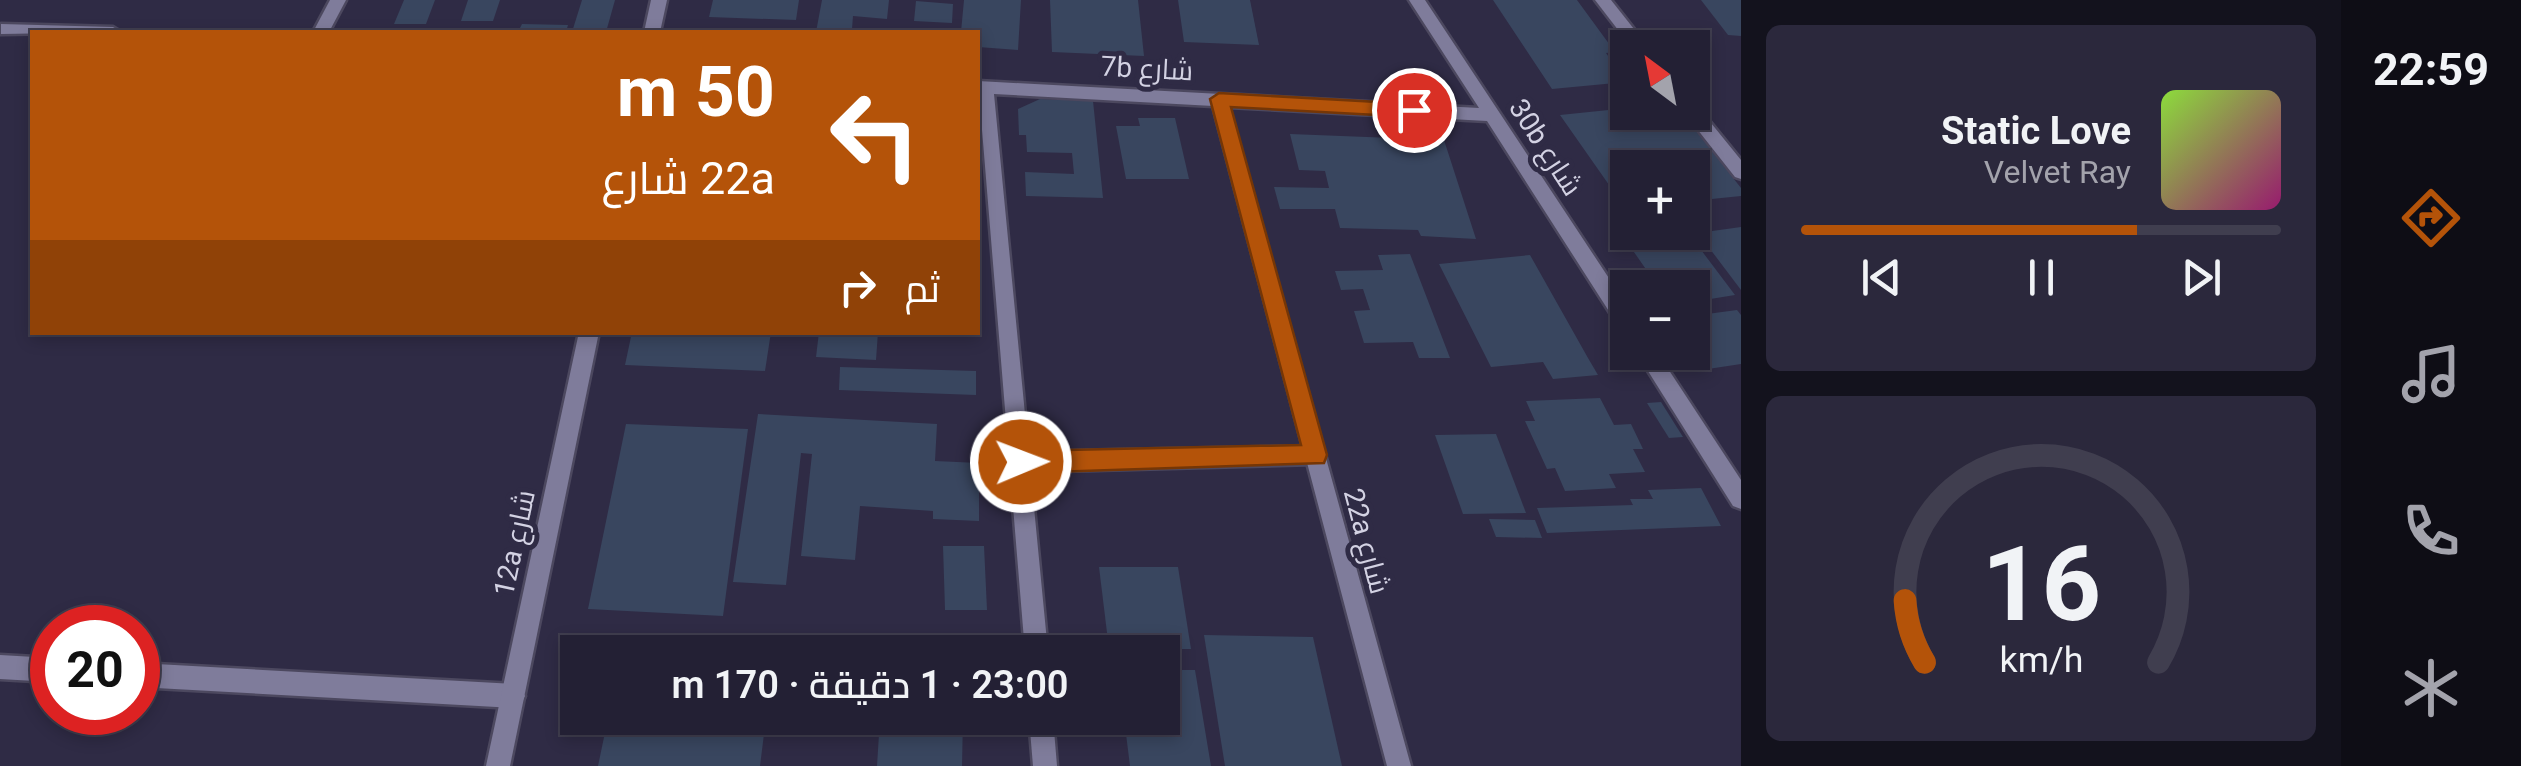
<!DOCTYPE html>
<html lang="ar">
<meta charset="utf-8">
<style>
body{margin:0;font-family:Roboto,Cairo,sans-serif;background:#2b283c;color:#f1f3f6;direction:rtl;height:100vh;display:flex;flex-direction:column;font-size:38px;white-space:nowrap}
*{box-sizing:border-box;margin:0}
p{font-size:32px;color:#a3a3ac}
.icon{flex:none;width:55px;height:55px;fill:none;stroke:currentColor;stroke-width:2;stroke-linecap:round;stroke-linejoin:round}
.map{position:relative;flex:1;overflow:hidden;direction:ltr}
.drawer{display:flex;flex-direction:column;gap:25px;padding:25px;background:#13121d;width:600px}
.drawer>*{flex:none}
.hud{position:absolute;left:30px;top:30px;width:950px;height:305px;border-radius:0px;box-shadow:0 5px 15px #0003,0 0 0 2px #403e4f;direction:rtl;background:#b45309;color:#fff;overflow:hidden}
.needle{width:65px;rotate:328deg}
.controls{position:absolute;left:1610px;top:30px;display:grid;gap:20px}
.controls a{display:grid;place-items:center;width:100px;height:100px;border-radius:0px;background:#232034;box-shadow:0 5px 15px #0003,0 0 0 2px #403e4f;font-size:50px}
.speed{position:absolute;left:30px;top:605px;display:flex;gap:20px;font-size:50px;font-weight:700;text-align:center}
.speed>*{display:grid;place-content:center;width:130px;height:130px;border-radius:50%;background:#232034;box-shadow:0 5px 15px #0003,0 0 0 2px #403e4f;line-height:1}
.speed .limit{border:15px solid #d22;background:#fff;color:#111}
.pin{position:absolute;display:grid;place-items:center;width:85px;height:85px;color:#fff;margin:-42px;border:5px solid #fff;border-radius:50%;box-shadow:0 2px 10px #0007}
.me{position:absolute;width:110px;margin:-55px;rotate:89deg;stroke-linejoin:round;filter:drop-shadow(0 0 8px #0008)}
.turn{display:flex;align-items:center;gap:35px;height:210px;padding:0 40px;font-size:45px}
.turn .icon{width:130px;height:130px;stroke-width:2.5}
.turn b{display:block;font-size:70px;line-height:85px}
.then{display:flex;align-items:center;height:95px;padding:0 40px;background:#0003;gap:20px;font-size:38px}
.drawer .widget{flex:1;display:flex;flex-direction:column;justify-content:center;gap:15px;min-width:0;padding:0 35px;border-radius:15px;background:#2b283c}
.drawer .dial{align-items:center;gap:0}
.dial svg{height:260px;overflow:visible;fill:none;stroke:#403e4f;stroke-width:7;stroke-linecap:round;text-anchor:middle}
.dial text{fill:#f1f3f6;stroke:none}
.song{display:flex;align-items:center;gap:30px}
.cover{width:120px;height:120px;border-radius:15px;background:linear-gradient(135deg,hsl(90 70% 55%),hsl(320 70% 35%))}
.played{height:10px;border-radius:5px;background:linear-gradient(90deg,#b45309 70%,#403e4f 70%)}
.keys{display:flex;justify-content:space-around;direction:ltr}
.trip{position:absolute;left:560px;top:635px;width:620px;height:100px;border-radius:0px;background:#232034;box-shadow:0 5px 15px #0003,0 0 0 2px #403e4f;font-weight:600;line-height:100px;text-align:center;direction:rtl}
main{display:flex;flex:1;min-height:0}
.dock{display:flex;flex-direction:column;width:180px;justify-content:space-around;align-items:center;background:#0e0d15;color:#a3a3ac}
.dock .icon{width:70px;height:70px}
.dock .current{color:#b45309}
.dock b{font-size:45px;color:#f1f3f6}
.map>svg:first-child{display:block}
</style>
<main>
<nav class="dock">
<b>22:59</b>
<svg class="icon current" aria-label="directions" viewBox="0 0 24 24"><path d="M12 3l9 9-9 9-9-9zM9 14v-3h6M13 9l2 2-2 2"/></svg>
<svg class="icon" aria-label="music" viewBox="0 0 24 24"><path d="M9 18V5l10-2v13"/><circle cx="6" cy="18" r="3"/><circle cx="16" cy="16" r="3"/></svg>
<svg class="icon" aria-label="phone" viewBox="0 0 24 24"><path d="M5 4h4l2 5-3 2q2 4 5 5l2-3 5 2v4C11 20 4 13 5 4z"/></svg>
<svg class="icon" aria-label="climate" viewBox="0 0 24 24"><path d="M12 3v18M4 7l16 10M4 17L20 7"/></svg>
</nav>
<section class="drawer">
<div class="widget">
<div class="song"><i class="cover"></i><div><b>Static Love</b><p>Velvet Ray</p></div></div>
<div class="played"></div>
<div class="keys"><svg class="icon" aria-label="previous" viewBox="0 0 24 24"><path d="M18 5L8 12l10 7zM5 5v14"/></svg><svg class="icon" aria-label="pause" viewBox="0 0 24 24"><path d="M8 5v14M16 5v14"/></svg><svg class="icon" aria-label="next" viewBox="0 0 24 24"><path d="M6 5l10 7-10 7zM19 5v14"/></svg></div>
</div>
<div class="widget dial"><svg viewBox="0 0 100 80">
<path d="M14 69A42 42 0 1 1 86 69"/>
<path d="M14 69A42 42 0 0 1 8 50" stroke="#b45309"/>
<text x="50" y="56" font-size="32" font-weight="700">16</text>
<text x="50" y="72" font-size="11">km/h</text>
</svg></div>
</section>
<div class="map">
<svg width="1741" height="766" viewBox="0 0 1741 766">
<rect width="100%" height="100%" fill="#2f2b45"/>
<g fill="#39465f">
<polygon points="404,0 435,0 426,24 394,24"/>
<polygon points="468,0 500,0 493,21 461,21"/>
<polygon points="582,0 615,0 606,32 572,32"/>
<polygon points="713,0 799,0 796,20 709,17"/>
<polygon points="822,0 889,0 887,19 853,16 852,29 866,32 816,32"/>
<polygon points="964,0 1021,0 1018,50 978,47 978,32 961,32"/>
<polygon points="1050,0 1138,0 1144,56 1052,52"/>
<polygon points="1178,0 1250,0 1259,45 1184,42"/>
<polygon points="1493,0 1577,0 1615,52 1606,53 1626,82 1552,89"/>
<polygon points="1701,0 1741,0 1741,36 1728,35"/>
<polygon points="916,1 953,4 952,23 914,21"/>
<polygon points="522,24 568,25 566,32 518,32"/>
<polygon points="1040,99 1093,101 1103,198 1026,196 1025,172 1074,174 1072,153 1027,152 1026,135 1019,135 1018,109"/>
<polygon points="1628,108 1628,112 1681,112 1741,188 1741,196 1692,201 1692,168 1628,168 1628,212 1560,115"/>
<polygon points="1138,118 1175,118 1189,179 1126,179 1116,126 1140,126"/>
<polygon points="1290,134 1444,140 1476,239 1421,236 1418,230 1340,228 1335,209 1280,209 1274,187 1329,188 1325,171 1299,170"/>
<polygon points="1741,227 1741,290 1698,233"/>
<polygon points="1689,234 1735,295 1692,302 1692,288 1659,288 1627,242"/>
<polygon points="1410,254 1450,358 1419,358 1413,342 1364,343 1354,311 1370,310 1363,289 1341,290 1335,271 1383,270 1378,255"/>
<polygon points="1530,255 1588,358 1598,375 1553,379 1543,362 1491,367 1439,264"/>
<polygon points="1737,310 1741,315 1741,364 1708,369 1692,347 1692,316"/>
<polygon points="632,332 771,332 765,371 625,365"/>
<polygon points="819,332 878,332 876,360 816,357"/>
<polygon points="840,367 976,371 976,395 839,390"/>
<polygon points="1600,398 1614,425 1631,424 1643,449 1633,449 1645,472 1609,474 1616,488 1565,491 1555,468 1547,469 1525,421 1535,421 1526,401"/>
<polygon points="1661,402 1683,437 1669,438 1647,403"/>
<polygon points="758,414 937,424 935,461 979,463 979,521 933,519 933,511 860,506 855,560 801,556 812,454 801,453 786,585 733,582"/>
<polygon points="626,424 748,429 723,616 588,609"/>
<polygon points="1496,434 1526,513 1463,514 1435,435"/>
<polygon points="1701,488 1721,526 1547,533 1537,508 1633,505 1630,499 1653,499 1648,490"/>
<polygon points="1489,519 1535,520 1542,538 1496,537"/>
<polygon points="943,546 984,546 987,610 945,610"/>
<polygon points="1099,567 1178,567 1191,649 1109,649"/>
<polygon points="1204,635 1313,637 1342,766 1225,766"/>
<polygon points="623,646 670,650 670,652 622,652"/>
<polygon points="1162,670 1195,670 1211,766 1130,766 1124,718 1162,718"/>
<polygon points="608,718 766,718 760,766 598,766"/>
<polygon points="880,718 963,718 962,766 877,766"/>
</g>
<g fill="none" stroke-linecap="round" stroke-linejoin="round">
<g stroke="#4c485f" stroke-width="5">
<g id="service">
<polygon points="1595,0 1611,0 1649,48 1632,48"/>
<polygon points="1692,105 1698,107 1741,160 1741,179 1735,177 1686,115 1685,112 1692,112"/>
<polygon points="1315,446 1322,448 1325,455 1322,462 1315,464 1021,472 1014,469 1011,462 1014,455 1021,452"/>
<polygon points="0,655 52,658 52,682 0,679"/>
<polygon points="138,663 513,684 521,688 525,696 521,704 513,708 138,687"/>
</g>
</g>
<g stroke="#4c485f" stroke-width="5">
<g id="minor">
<polygon points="330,0 346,0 329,32 313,32"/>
<polygon points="651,0 667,0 660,32 644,32"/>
<polygon points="1409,0 1425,0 1628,307 1628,332 1621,330 1487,121 1229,107 1411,766 1387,766 1213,106 994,94 1048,652 1025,652 978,81 1479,108"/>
<polygon points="1,24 113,27 121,32 1,34"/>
<polygon points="579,332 599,332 510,766 486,766"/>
<polygon points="1636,352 1657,352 1741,480 1741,509 1733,506"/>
<polygon points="1029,718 1053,718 1057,766 1033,766"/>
</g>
</g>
<use href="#service" fill="#7f7c9b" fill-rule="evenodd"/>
<use href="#minor" fill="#7f7c9b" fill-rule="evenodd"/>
</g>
<polygon fill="#b45309" stroke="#753606" stroke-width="2.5" points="1219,93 1414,104 1424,110 1414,117 1231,107 1327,455 1324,463 1021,473 1013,470 1009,462 1013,454 1021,451 1301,445 1210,99"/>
<g text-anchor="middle" stroke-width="10" stroke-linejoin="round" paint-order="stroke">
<g font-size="28" fill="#d3d2e3" stroke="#2f2b45">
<text transform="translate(1147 68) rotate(3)" y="10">7b شارع</text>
<text transform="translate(1546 147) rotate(57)" y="10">30b شارع</text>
<text transform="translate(1367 541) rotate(75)" y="10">22a شارع</text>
<text transform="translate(514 543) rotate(-78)" y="10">12a شارع</text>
</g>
</g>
</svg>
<div class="controls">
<a><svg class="needle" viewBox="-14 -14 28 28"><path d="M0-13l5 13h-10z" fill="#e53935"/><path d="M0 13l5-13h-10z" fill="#a3a3ac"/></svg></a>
<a>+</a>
<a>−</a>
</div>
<div class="speed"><div class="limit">20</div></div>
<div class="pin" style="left:1414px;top:110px;background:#d93025"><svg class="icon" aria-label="arrive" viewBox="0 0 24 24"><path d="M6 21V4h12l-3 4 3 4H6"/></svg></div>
<svg class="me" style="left:1021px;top:462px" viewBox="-20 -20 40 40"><circle r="17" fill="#b45309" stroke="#fff" stroke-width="3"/><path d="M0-11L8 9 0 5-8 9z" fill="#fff"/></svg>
<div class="trip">23:00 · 1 دقيقة · 170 m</div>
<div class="hud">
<div class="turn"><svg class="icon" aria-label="left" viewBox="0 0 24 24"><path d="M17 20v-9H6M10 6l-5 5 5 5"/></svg><div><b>50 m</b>22a شارع</div></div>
<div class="then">ثم<svg class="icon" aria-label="right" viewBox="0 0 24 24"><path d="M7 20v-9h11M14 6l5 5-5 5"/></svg></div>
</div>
</div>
</main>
